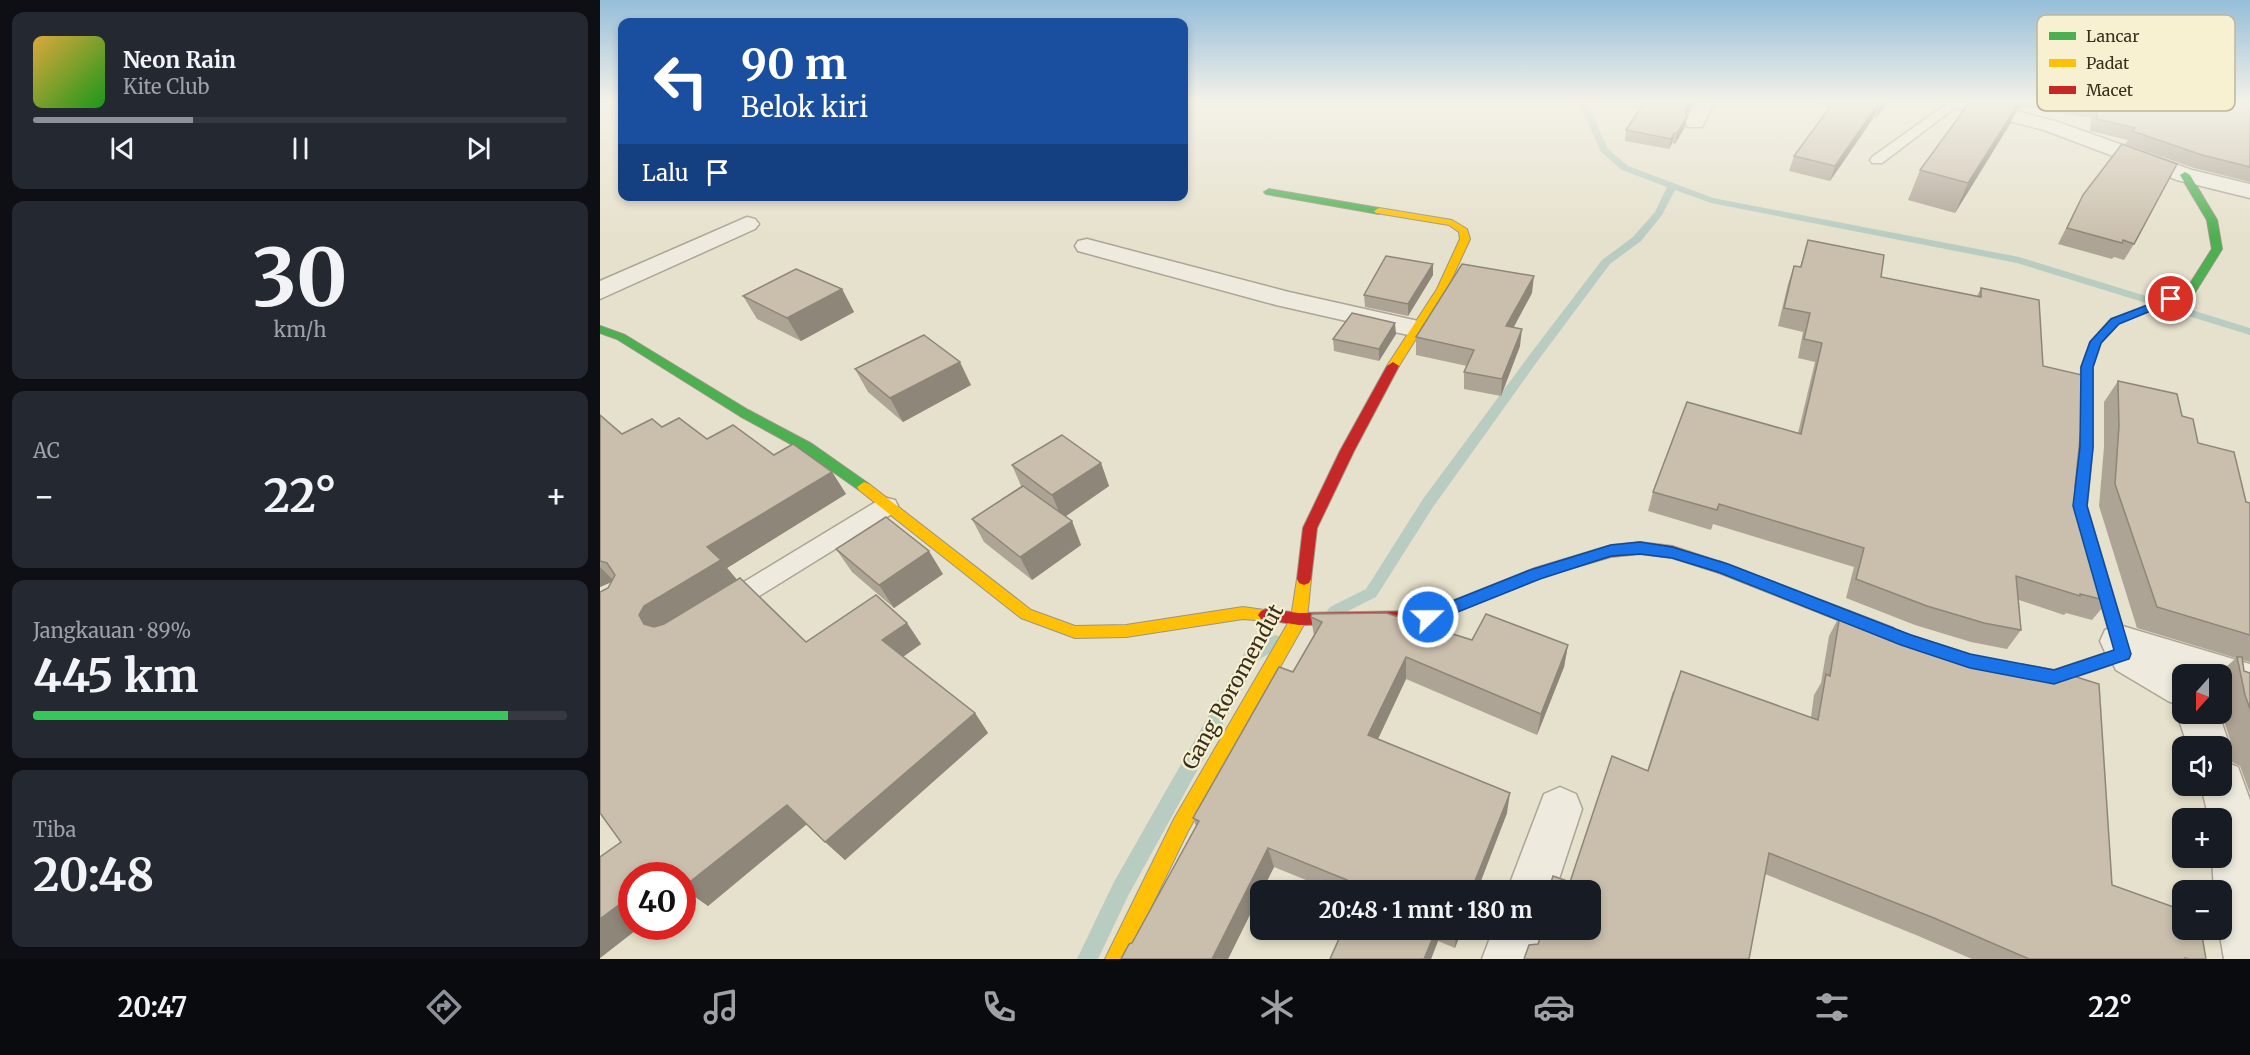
<!DOCTYPE html>
<html lang="id">
<meta charset="utf-8">
<style>
body{margin:0;font-family:Merriweather,serif;background:#242831;color:#f1f3f6;height:100vh;display:flex;flex-direction:column;font-size:22px;white-space:nowrap}
*{box-sizing:border-box;margin:0}
p{font-size:20px;color:#9ea1a6}
.icon{flex:none;width:33px;height:33px;fill:none;stroke:currentColor;stroke-width:2;stroke-linecap:round;stroke-linejoin:round}
.map{position:relative;flex:1;overflow:hidden}
.side{display:flex;flex-direction:column;gap:12px;padding:12px;background:#0d0f14;width:600px}
.side>*{flex:none}
.guide{position:absolute;left:18px;top:18px;width:570px;height:183px;border-radius:12px;box-shadow:0 3px 9px #0003;background:#1a4fa0;color:#fff;overflow:hidden}
.needle{width:39px;rotate:201deg}
.fabs{position:absolute;left:1572px;top:664px;display:grid;gap:12px}
.fabs a{display:grid;place-items:center;width:60px;height:60px;border-radius:12px;background:#171b24;box-shadow:0 3px 9px #0003;font-size:30px}
.speed{position:absolute;left:18px;top:862px;display:flex;gap:12px;font-size:30px;font-weight:700;text-align:center}
.speed>*{display:grid;place-content:center;width:78px;height:78px;border-radius:50%;background:#171b24;box-shadow:0 3px 9px #0003;line-height:1}
.speed .limit{border:9px solid #d22;background:#fff;color:#111}
.pin{position:absolute;display:grid;place-items:center;width:51px;height:51px;color:#fff;margin:-26px;border:3px solid #fff;border-radius:50%;box-shadow:0 2px 6px #0007}
.me{position:absolute;width:66px;margin:-33px;rotate:68deg;stroke-linejoin:round;filter:drop-shadow(0 0 4px #0008)}
.turn{display:flex;align-items:center;gap:21px;height:126px;padding:0 24px;font-size:27px}
.turn .icon{width:78px;height:78px;stroke-width:2.5}
.turn b{display:block;font-size:42px;line-height:51px}
.then{display:flex;align-items:center;height:57px;padding:0 24px;background:#0003;gap:12px;font-size:22px}
.big{font-size:45px;font-weight:700;line-height:1.1}
.side .tile{flex:1;display:flex;flex-direction:column;justify-content:center;gap:9px;min-width:0;padding:0 21px;border-radius:12px;background:#242831}
.side .dial{align-items:center;gap:0}
.dial b{font-size:78px;line-height:1}
.song{display:flex;align-items:center;gap:18px}
.cover{width:72px;height:72px;border-radius:9px;background:linear-gradient(135deg,hsl(40 70% 55%),hsl(120 70% 35%))}
.played{height:6px;border-radius:3px;background:linear-gradient(90deg,#8c9099 30%,#363941 30%)}
.keys{display:flex;justify-content:space-around;direction:ltr}
.heat{display:flex;justify-content:space-between;align-items:center;font-size:33px;direction:ltr}
.charge{height:9px;border-radius:4px;background:linear-gradient(90deg,#34c759 89%,#363941 0)}
.trip{position:absolute;left:650px;top:880px;width:351px;height:60px;border-radius:12px;background:#171b24;box-shadow:0 3px 9px #0003;font-weight:700;line-height:60px;text-align:center}
.menu{display:flex;height:96px;justify-content:space-around;align-items:center;background:#090b0e;color:#9ea1a6}
.menu .icon{width:42px;height:42px}
.menu .selected{color:#8c9099}
.menu b{font-size:27px;color:#f1f3f6}
main{display:flex;flex:1;min-height:0}
.map>svg:first-child{display:block}
</style>
<main>
<section class="side">
<div class="tile">
<div class="song"><i class="cover"></i><div><b>Neon Rain</b><p>Kite Club</p></div></div>
<div class="played"></div>
<div class="keys"><svg class="icon" aria-label="previous" viewBox="0 0 24 24"><path d="M18 5L8 12l10 7zM5 5v14"/></svg><svg class="icon" aria-label="pause" viewBox="0 0 24 24"><path d="M8 5v14M16 5v14"/></svg><svg class="icon" aria-label="next" viewBox="0 0 24 24"><path d="M6 5l10 7-10 7zM19 5v14"/></svg></div>
</div>
<div class="tile dial"><b>30</b><p>km/h</p></div>
<div class="tile"><p>AC</p>
<div class="heat"><a>−</a><b class="big">22°</b><a>+</a></div>
</div>
<div class="tile"><p>Jangkauan · 89%</p><b class="big">445 km</b><div class="charge"></div></div>
<div class="tile"><p>Tiba</p><b class="big">20:48</b></div>
</section>
<div class="map">
<svg width="1650" height="959" viewBox="0 0 1650 959">
<rect width="100%" height="100%" fill="#e6e1cc"/>
<g fill="none" stroke-linecap="round" stroke-linejoin="round">
<g fill="#b8ccc2" fill-rule="evenodd">
<polygon points="979,103 987,103 1008,149 1028,166 1113,198 1419,257 1650,328 1650,335 1417,263 1111,203 1075,190 1062,215 1041,241 1010,264 939,359 833,507 776,597 740,615 735,617 730,615 727,611 730,607 766,589 823,499 931,353 1002,260 1033,237 1055,212 1067,187 1022,170 1001,152"/>
<polygon points="675,635 681,637 683,642 681,647 658,660 528,896 498,959 477,959 514,882 646,650"/>
</g>
<g stroke="#aba596" stroke-width="3">
<g id="lane">
<polygon points="1348,103 1361,103 1282,163 1272,163 1270,160 1272,157"/>
<polygon points="287,498 295,500 298,506 295,512 135,611 127,614 119,611 115,604 119,597 279,500"/>
</g>
</g>
<g stroke="#aba596" stroke-width="3">
<g id="street">
<polygon points="1095,103 1114,103 1102,127 1088,127 1085,123"/>
<polygon points="1352,103 1384,103 1458,122 1592,170 1650,184 1650,198 1577,180 1444,130 1355,107"/>
<polygon points="147,217 155,219 159,224 155,229 0,299 0,281"/>
<polygon points="487,239 689,292 827,323 831,329 827,335 817,337 676,305 478,251 475,246 478,241"/>
<polygon points="1519,625 1650,664 1650,698 1622,689 1622,675 1582,675 1582,714 1619,714 1630,747 1622,761 1638,767 1650,800 1650,959 1624,959 1619,930 1622,930 1622,891 1614,891 1612,858 1622,858 1622,819 1609,819 1601,786 1622,786 1622,747 1588,747 1577,714 1581,706 1568,701 1516,670 1510,658 1512,655 1505,652 1500,641 1505,630"/>
<polygon points="960,787 976,794 982,809 955,891 907,891 944,794"/>
<polygon points="893,930 943,930 932,959 882,959"/>
</g>
</g>
<g stroke="#9b9585" stroke-width="2">
<g id="fast">
<polygon points="1585,172 1590,175 1617,220 1622,249 1594,294 1577,300 1572,297 1586,290 1612,249 1607,220 1580,175"/>
<polygon points="669,189 779,208 784,211 779,214 666,194 664,192"/>
<polygon points="0,326 25,335 148,410 212,444 269,484 271,487 269,490 259,490 202,450 140,416 17,339 0,333"/>
</g>
</g>
<g stroke="#9b9585" stroke-width="2">
<g id="slow">
<polygon points="779,208 852,220 867,229 870,239 847,289 797,369 793,370 787,366 837,289 860,239 859,232 849,225 776,213 774,211"/>
<polygon points="264,482 269,484 431,610 475,626 526,625 643,607 671,611 674,615 671,619 666,621 643,619 526,637 475,638 421,618 259,490 257,487"/>
<polygon points="1119,561 1294,628 1296,633 1294,638 1288,640 1114,571 1112,567 1114,563"/>
<polygon points="704,573 709,575 711,579 707,619 588,831 526,959 505,959 574,819 691,618 697,579 699,575"/>
</g>
</g>
<g stroke="#9b9585" stroke-width="2">
<g id="jam">
<polygon points="1577,294 1582,297 1581,299 1519,323 1501,343 1493,367 1493,447 1487,506 1531,654 1529,659 1454,684 1415,676 1413,671 1415,666 1421,664 1454,670 1514,650 1473,506 1479,447 1481,367 1490,342 1511,319"/>
<polygon points="793,362 799,366 754,451 717,528 711,579 709,583 704,585 699,583 697,579 703,528 740,451 787,366"/>
<polygon points="1040,542 1072,546 1124,563 1126,567 1124,571 1119,573 1072,558 1040,554 1011,557 939,578 828,623 699,625 661,619 658,615 661,611 666,609 699,613 827,611 935,568 1011,545"/>
</g>
</g>
<use href="#lane" fill="#eeeade" fill-rule="evenodd"/>
<use href="#street" fill="#eeeade" fill-rule="evenodd"/>
<use href="#fast" fill="#4caf50" fill-rule="evenodd"/>
<use href="#slow" fill="#ffc107" fill-rule="evenodd"/>
<use href="#jam" fill="#c62828" fill-rule="evenodd"/>
</g>
<g fill="#aea495">
<polygon points="1044,103 1093,103 1087,115 1085,127 1075,144 1072,143 1069,149 1025,141 1026,130"/>
<polygon points="1212,103 1288,103 1276,118 1274,117 1230,181 1189,171 1194,156 1230,106"/>
<polygon points="1369,103 1650,103 1650,182 1594,168 1525,144 1528,140 1490,131 1491,118 1421,107 1419,110 1417,109 1410,124 1355,213 1308,200 1320,170"/>
<polygon points="1483,195 1534,244 1524,260 1514,257 1512,259 1458,244"/>
<polygon points="1208,240 1281,277 1377,296 1381,288 1443,366 1475,487 1508,601 1492,620 1466,613 1464,615 1419,600 1421,630 1407,649 1371,642 1315,625 1246,598 1254,567 1113,524 1111,530 1048,511 1053,492 1198,433 1215,362 1198,358 1203,332 1178,326 1188,284 1194,266 1200,267"/>
<polygon points="833,264 833,275 808,316 765,307 764,295"/>
<polygon points="242,289 254,312 201,341 157,319 143,296"/>
<polygon points="932,293 914,327 920,346 901,396 864,389 864,372 867,366 816,355 816,337"/>
<polygon points="796,334 779,361 734,351 733,339"/>
<polygon points="255,369 371,385 303,422 268,392"/>
<polygon points="1518,381 1582,416 1598,443 1646,502 1650,503 1650,662 1643,660 1644,671 1650,673 1650,793 1640,766 1632,762 1629,752 1632,746 1622,714 1622,675 1617,675 1636,658 1537,628 1499,506 1504,447 1504,402"/>
<polygon points="0,415 22,434 62,427 107,439 174,455 232,472 246,494 127,568 137,580 206,642 307,623 321,644 303,657 375,713 388,733 245,860 207,824 108,906 87,891 82,895 82,876 40,927 0,958 0,857 21,842 8,588 11,582 0,587"/>
<polygon points="501,463 509,486 465,516 472,521 481,545 432,580 384,542 372,519 421,486 412,465"/>
<polygon points="236,549 343,574 294,608 252,572"/>
<polygon points="1249,611 1512,885 1606,959 1372,959 1316,935 1165,874 938,944 970,882 1047,771 1073,691 1211,717 1214,695 1221,683 1229,636 1240,615 1246,617"/>
<polygon points="711,617 872,640 968,645 964,667 937,735 806,679 778,739 907,813 877,891 733,891 674,867 628,959 521,959 532,943 596,826 593,818 693,672 714,636"/>
<polygon points="743,930 862,930 855,948 838,941 831,959 730,959"/>
</g>
<g fill="#8d8679">
<polygon points="1090,103 1093,103 1083,122 1085,112"/>
<polygon points="1282,103 1288,103 1276,118 1281,104"/>
<polygon points="1419,103 1420,103 1410,124 1355,213 1368,183"/>
<polygon points="1278,104 1274,117 1230,181 1235,166"/>
<polygon points="1087,117 1085,127 1075,144 1077,133"/>
<polygon points="1074,133 1072,143 1069,149 1071,139"/>
<polygon points="833,264 833,275 808,316 808,304"/>
<polygon points="934,276 932,293 905,343 906,326"/>
<polygon points="242,289 254,312 201,341 187,318"/>
<polygon points="795,323 796,334 779,361 779,349"/>
<polygon points="922,329 920,346 901,396 902,379"/>
<polygon points="360,362 371,385 303,422 290,398"/>
<polygon points="501,463 509,486 462,519 452,495"/>
<polygon points="232,472 246,494 127,568 139,582 61,637 44,624 39,615 44,606 107,547"/>
<polygon points="472,521 481,545 432,580 420,557"/>
<polygon points="329,551 343,574 294,608 279,585"/>
<polygon points="0,567 14,581 0,587"/>
<polygon points="307,623 321,644 297,661 282,640"/>
<polygon points="968,645 964,667 937,735 941,714"/>
<polygon points="806,657 806,679 770,756 768,735"/>
<polygon points="375,713 388,733 245,860 225,842"/>
<polygon points="910,793 907,813 877,891 871,891"/>
<polygon points="187,805 207,824 108,906 87,891 82,895 82,880"/>
<polygon points="668,848 674,867 662,891 660,891 660,894 628,959 612,959"/>
<polygon points="67,869 77,876 57,876"/>
<polygon points="32,895 32,927 40,927 0,958 0,919"/>
<polygon points="836,930 839,930 838,941 831,959 824,959"/>
<polygon points="856,930 862,930 855,948 856,931"/>
</g>
<g fill="#cabfad" stroke="#8d8679" stroke-width="1.5">
<polygon points="1044,103 1090,103 1085,112 1087,117 1077,133 1074,133 1071,139 1026,130"/>
<polygon points="1233,103 1282,103 1281,104 1278,104 1235,166 1194,156"/>
<polygon points="1369,103 1419,103 1368,183 1320,170"/>
<polygon points="1477,103 1650,103 1650,167 1602,155 1532,131 1535,128 1497,119 1497,106"/>
<polygon points="1522,144 1577,164 1534,244 1523,240 1522,243 1467,228 1483,195"/>
<polygon points="1208,240 1284,255 1281,277 1381,297 1381,288 1439,300 1443,366 1482,375 1481,428 1475,487 1508,601 1480,594 1480,596 1416,576 1421,630 1384,623 1327,606 1256,579 1264,548 1119,504 1117,510 1053,492 1087,402 1201,434 1222,343 1204,339 1210,313 1184,308 1194,266 1201,267"/>
<polygon points="786,256 833,264 808,304 764,295"/>
<polygon points="862,264 934,276 906,326 922,329 902,379 864,372 874,350 816,337"/>
<polygon points="196,269 242,289 187,318 143,296"/>
<polygon points="752,313 795,323 779,349 733,339"/>
<polygon points="324,335 360,362 290,398 255,369"/>
<polygon points="1518,381 1577,394 1582,416 1593,419 1598,443 1634,452 1646,502 1650,503 1650,635 1557,607 1515,484 1519,426"/>
<polygon points="0,415 22,434 52,419 62,427 79,418 107,439 133,425 174,455 193,444 232,472 107,547 121,560 44,606 39,615 44,624 54,627 64,624 140,578 206,642 276,595 307,623 282,640 375,713 225,842 187,805 82,888 82,876 73,876 67,869 57,876 32,876 32,895 0,919 0,857 21,842 0,813 0,592 8,588 15,575 7,563 0,561"/>
<polygon points="462,435 501,463 452,495 412,465"/>
<polygon points="423,486 472,521 420,557 372,519"/>
<polygon points="286,517 329,551 279,585 236,549"/>
<polygon points="1249,611 1305,633 1385,659 1473,676 1499,684 1512,885 1582,910 1582,930 1601,930 1606,959 1589,959 1585,958 1585,959 1429,959 1334,918 1169,853 1149,959 924,959 929,945 938,944 943,930 990,930 990,891 948,891 953,876 970,882 1012,756 1048,771 1081,671 1218,720 1226,674 1230,676 1240,615 1247,617"/>
<polygon points="786,613 872,640 886,614 968,645 941,714 806,657 768,735 910,793 871,891 762,891 763,889 746,882 747,880 668,848 612,959 521,959 529,944 532,943 599,821 593,818 679,667 693,672 722,622 711,617 712,614"/>
<polygon points="1637,657 1642,657 1644,671 1650,673 1650,709 1645,695"/>
<polygon points="743,930 836,930 824,959 730,959"/>
</g>
<linearGradient id="sky" x2="0" y2="1"><stop stop-color="#95bed9"/><stop offset="0.43" stop-color="#f4f2e8"/><stop offset="1" stop-color="#f4f2e8" stop-opacity="0"/></linearGradient>
<rect width="1650" height="237" fill="url(#sky)"/>
<polygon fill="#1a73e8" stroke="#114b97" stroke-width="1.5" points="1571,296 1575,297 1575,301 1519,324 1501,343 1493,367 1493,447 1487,506 1531,654 1529,659 1454,684 1370,668 1301,645 1118,572 1072,558 1040,554 1011,556 940,579 828,624 822,622 820,617 822,613 930,570 1011,545 1040,542 1072,547 1128,564 1311,635 1370,654 1454,670 1514,650 1473,506 1480,447 1481,367 1490,342 1511,319"/>
<g text-anchor="middle" stroke-width="4.5" stroke-linejoin="round" paint-order="stroke">
<g font-size="21" fill="#3a2f1d" stroke="#f7f1d2">
<text transform="translate(633 687) rotate(-61)" y="7">Gang Roromendut</text>
</g>
</g>
<rect x="1437" y="15" width="198" height="96" rx="9" fill="#f7f1d2" stroke="#beb79c" stroke-width="1.5"/>
<rect x="1449" y="32" width="27" height="8" fill="#4caf50"/>
<rect x="1449" y="59" width="27" height="8" fill="#ffc107"/>
<rect x="1449" y="86" width="27" height="8" fill="#c62828"/>
<g font-size="16" fill="#3a2f1d">
<text x="1486" y="42">Lancar</text>
<text x="1486" y="69">Padat</text>
<text x="1486" y="96">Macet</text>
</g>
</svg>
<div class="fabs">
<a><svg class="needle" viewBox="-14 -14 28 28"><path d="M0-13l5 13h-10z" fill="#e53935"/><path d="M0 13l5-13h-10z" fill="#9ea1a6"/></svg></a>
<a><svg class="icon" aria-label="sound" viewBox="0 0 24 24"><path d="M4 9h4l5-4v14l-5-4H4zM17 9q2 3 0 6"/></svg></a>
<a>+</a>
<a>−</a>
</div>
<div class="speed"><div class="limit">40</div></div>
<div class="pin" style="left:1571px;top:299px;background:#d93025"><svg class="icon" aria-label="arrive" viewBox="0 0 24 24"><path d="M6 21V4h12l-3 4 3 4H6"/></svg></div>
<svg class="me" style="left:828px;top:617px" viewBox="-20 -20 40 40"><circle r="17" fill="#1a73e8" stroke="#fff" stroke-width="3"/><path d="M0-11L8 9 0 5-8 9z" fill="#fff"/></svg>
<div class="trip">20:48 · 1 mnt · 180 m</div>
<div class="guide">
<div class="turn"><svg class="icon" aria-label="left" viewBox="0 0 24 24"><path d="M17 20v-9H6M10 6l-5 5 5 5"/></svg><div><b>90 m</b>Belok kiri</div></div>
<div class="then">Lalu<svg class="icon" aria-label="arrive" viewBox="0 0 24 24"><path d="M6 21V4h12l-3 4 3 4H6"/></svg></div>
</div>
</div>
</main>
<nav class="menu">
<b>20:47</b>
<svg class="icon selected" aria-label="directions" viewBox="0 0 24 24"><path d="M12 3l9 9-9 9-9-9zM9 14v-3h6M13 9l2 2-2 2"/></svg>
<svg class="icon" aria-label="music" viewBox="0 0 24 24"><path d="M9 18V5l10-2v13"/><circle cx="6" cy="18" r="3"/><circle cx="16" cy="16" r="3"/></svg>
<svg class="icon" aria-label="phone" viewBox="0 0 24 24"><path d="M5 4h4l2 5-3 2q2 4 5 5l2-3 5 2v4C11 20 4 13 5 4z"/></svg>
<svg class="icon" aria-label="climate" viewBox="0 0 24 24"><path d="M12 3v18M4 7l16 10M4 17L20 7"/></svg>
<svg class="icon" aria-label="car" viewBox="0 0 24 24"><path d="M5 17H2v-5l4-1 3-4h7l3 4 3 1v5h-3M9 17h6M6 11h13"/><circle cx="7" cy="17" r="2"/><circle cx="17" cy="17" r="2"/></svg>
<svg class="icon" aria-label="filters" viewBox="0 0 24 24"><path d="M4 7h16M4 17h16"/><circle cx="9" cy="7" r="2"/><circle cx="15" cy="17" r="2"/></svg>
<b>22°</b>
</nav>
